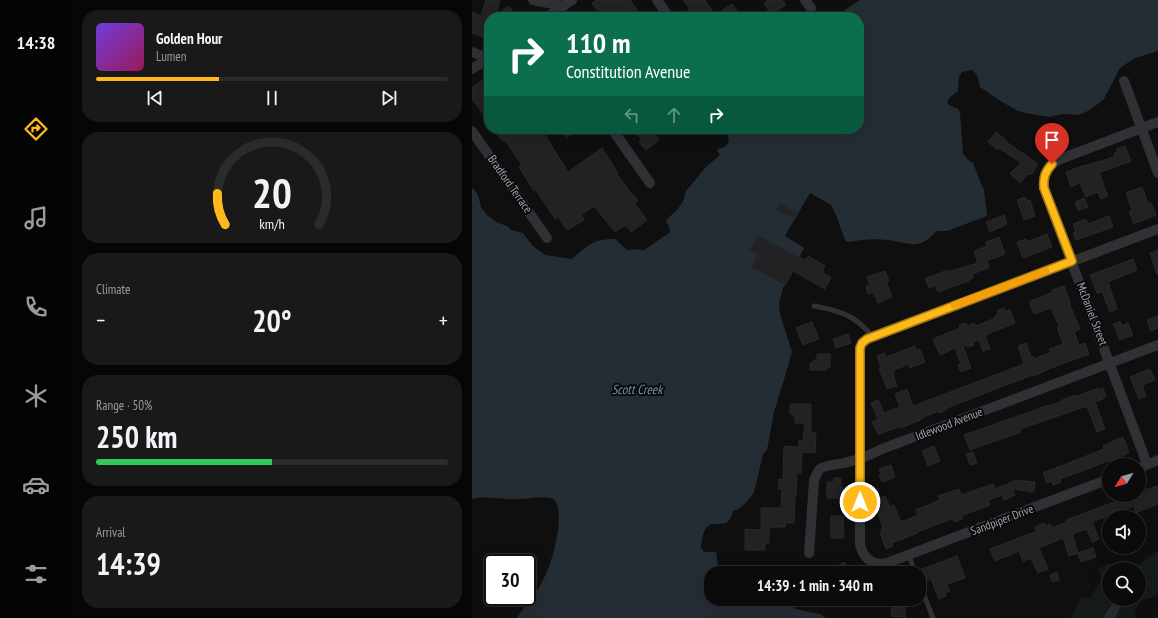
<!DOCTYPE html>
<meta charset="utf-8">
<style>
body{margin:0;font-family:"PT Sans Narrow",sans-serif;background:#19191a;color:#f1f3f6;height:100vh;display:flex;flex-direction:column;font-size:15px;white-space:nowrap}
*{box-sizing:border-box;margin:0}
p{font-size:13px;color:#9a9b9d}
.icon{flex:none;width:22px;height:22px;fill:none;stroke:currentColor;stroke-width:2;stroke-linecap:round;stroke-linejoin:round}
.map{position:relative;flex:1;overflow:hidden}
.panel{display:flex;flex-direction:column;gap:10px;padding:10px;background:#060607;width:400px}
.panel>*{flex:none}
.banner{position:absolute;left:12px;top:12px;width:380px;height:122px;border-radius:16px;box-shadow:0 4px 16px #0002,0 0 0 1px #2b2b2d;background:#0b6e4f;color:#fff;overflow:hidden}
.needle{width:26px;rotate:233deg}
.controls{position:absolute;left:630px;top:458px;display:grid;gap:8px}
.controls a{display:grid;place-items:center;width:44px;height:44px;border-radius:50%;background:#0b0b0c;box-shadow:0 4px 16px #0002,0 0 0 1px #2b2b2d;font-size:20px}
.speed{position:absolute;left:12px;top:554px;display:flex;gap:8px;font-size:20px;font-weight:700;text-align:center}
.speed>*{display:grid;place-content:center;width:52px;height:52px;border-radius:50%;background:#0b0b0c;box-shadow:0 4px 16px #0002,0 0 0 1px #2b2b2d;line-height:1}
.speed .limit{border:2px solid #111;border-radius:6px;background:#fff;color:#111}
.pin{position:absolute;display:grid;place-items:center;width:34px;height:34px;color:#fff;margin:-41px -17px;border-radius:50% 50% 50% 0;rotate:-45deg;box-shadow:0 0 4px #0007}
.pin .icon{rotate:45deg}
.me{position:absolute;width:44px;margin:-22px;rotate:0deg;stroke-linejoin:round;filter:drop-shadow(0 0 3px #0008)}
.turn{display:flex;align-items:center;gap:14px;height:84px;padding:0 16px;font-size:18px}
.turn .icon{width:52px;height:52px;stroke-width:2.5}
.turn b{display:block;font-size:28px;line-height:34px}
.lanes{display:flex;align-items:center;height:38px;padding:0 16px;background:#0003;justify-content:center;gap:20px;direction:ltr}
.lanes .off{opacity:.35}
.big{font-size:30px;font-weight:600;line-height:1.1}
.panel .tile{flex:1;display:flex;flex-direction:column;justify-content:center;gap:6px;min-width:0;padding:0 14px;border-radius:16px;background:#19191a}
.panel .dial{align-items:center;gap:0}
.dial svg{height:104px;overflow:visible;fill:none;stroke:#2b2b2d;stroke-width:7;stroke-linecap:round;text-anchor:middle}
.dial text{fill:#f1f3f6;stroke:none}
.song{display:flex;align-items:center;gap:12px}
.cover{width:48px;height:48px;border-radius:6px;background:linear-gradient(135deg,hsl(260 70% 55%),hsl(330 70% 35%))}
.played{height:4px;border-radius:2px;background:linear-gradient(90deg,#ffb918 35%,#2b2b2d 35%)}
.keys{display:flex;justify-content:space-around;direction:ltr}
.heat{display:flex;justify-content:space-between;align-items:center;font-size:22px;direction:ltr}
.charge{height:6px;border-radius:3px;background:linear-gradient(90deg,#34c759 50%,#2b2b2d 0)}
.trip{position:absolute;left:232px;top:566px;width:222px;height:40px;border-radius:16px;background:#0b0b0c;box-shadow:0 4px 16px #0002,0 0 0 1px #2b2b2d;font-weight:600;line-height:40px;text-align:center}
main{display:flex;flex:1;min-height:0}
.tab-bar{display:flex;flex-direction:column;width:72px;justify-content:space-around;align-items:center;background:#040405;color:#9a9b9d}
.tab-bar .icon{width:28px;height:28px}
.tab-bar .active{color:#ffb918}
.tab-bar b{font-size:18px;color:#f1f3f6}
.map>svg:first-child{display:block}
</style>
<main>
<nav class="tab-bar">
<b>14:38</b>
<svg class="icon active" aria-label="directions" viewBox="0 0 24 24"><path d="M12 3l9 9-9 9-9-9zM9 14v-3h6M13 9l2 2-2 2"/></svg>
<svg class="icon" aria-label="music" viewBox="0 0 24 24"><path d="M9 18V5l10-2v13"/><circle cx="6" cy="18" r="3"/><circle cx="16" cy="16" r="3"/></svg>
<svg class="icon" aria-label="phone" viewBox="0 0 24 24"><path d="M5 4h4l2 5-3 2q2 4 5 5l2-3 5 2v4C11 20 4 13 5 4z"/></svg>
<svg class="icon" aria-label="climate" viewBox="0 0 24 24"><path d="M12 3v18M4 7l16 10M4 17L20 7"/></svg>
<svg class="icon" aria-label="car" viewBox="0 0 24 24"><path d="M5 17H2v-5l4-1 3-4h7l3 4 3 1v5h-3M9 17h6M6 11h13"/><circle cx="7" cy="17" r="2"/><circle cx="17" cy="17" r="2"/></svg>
<svg class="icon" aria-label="filters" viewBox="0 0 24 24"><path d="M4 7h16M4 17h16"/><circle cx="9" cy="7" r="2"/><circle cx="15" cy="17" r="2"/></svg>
</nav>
<section class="panel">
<div class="tile">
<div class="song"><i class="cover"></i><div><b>Golden Hour</b><p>Lumen</p></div></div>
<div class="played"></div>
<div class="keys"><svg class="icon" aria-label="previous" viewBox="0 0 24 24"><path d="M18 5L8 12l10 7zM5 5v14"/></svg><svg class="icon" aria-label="pause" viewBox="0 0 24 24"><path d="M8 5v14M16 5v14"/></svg><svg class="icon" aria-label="next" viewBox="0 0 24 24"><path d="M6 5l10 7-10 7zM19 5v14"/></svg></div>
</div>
<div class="tile dial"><svg viewBox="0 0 100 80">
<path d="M14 69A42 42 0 1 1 86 69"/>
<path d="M14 69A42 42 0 0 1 8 45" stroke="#ffb918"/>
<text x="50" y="56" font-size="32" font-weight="700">20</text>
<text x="50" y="72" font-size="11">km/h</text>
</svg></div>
<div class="tile"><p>Climate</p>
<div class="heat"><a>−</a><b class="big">20°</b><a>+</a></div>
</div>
<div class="tile"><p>Range · 50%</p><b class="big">250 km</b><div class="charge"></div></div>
<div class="tile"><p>Arrival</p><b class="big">14:39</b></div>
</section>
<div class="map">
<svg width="686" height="618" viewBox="0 0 686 618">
<rect width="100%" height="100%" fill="#0f0f10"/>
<g fill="#151b16">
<polygon points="686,550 686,593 682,597 668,601 663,611 663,618 643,618 653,599 667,599 667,569 661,569"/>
<polygon points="637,563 643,569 637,569 637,599 643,599 631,618 598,618 602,614 609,597 618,598 630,579 626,569"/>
</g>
<g fill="#252d34">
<path d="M388,0h298v51l-23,7 -15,10 -16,31 -14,11 -11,5 -17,-1 -12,3 -20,-3 -12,-3 -16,-9 -22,-15 -3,-12 -5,-5 -10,2 -3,5 -1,14 -9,7 -2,5 2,2 9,4 2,4 3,41 4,5 6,4 9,23 2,3 3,27 -40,15h-11c-16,20 -26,12 -48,9 -14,-2 -28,0 -41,2l-2,-2 -9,-25 -5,-10 -21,-12 -25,43 19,12 -21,40 -4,15 1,11 12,38 -8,28 -10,32 -7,38 -4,4 -9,38c-5,8 -12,17 -21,19 -5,24 -22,3 -29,21 -2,4 -2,11 -3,15l3,5h12l2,16h22l11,5h-40v26h69l16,10 24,5 6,4h-309c7,-12 17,-21 23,-32 3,-7 7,-13 9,-20 5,-11 17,-60 4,-67 -7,-4 -27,0 -36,0 -14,1 -32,-4 -45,0v-312l6,8 3,12 6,8 9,7 11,4 4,4 12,3 9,12 13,10 27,4c17,-14 20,-20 43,-20l12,11 10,-1 7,1 25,-17 1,-3 -4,-10 12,-11 5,-8 3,-10 20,-24 14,-12 -3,-5 3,-2 5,-1 4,-5 -3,-13h133v-112h-22l3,-4z"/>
<polygon points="643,599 653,599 643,618 631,618"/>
</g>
<g fill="#222224" stroke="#29292c">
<polygon points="14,0 28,0 23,17 17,17 17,39 0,33 0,12 9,16"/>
<polygon points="125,0 158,0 170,17 130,17 120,3"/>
<polygon points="211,0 233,0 243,15 260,4 270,17 220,17 215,11 218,9"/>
<polygon points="296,0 310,0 314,5 299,14 292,3"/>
<polygon points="37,6 44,17 32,17 29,12"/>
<polygon points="17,76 17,122 0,99 0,87"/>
<polygon points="22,129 48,129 51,134 58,129 69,129 96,172 130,148 146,173 145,174 160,195 161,194 166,201 163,204 175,220 159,232 155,226 153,227 152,226 143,232 122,206 109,215 112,220 95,230 86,217 83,219 64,190 62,191 47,167 50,165 35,143 32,140 30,141"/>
<polygon points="89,129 107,129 95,137"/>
<polygon points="162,129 179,129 187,140 174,150 167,142 170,140"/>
<polygon points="524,132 534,140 533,141 566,164 559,175 557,173 548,183 538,174 549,163 527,148 526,150 516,142"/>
<polygon points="653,146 659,161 627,173 636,196 629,199 626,192 614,197 608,183 599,187 594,172 613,165 613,166 628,161 628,162 643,156 642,153 646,151 645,149"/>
<polygon points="670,187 676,204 679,203 684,215 662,224 657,212 660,210 654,193"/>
<polygon points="553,197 555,201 558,200 563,216 552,220 545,200"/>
<polygon points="612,198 616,207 606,210 603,202"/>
<polygon points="308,203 326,213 323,219 304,210"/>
<polygon points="532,215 535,224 518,232 514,222"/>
<polygon points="637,216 641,227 604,240 601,233 604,232 601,224 614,219 616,224"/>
<polygon points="575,234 580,247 551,258 545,242 554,239 555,242"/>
<polygon points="285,235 333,260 336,256 353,266 350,272 359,278 353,289 321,271 313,285 279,267 286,254 277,250"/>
<polygon points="527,237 533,254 515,261 517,268 500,274 501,278 497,280 497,281 466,292 463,285 457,288 453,279 475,270 476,272 506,263 502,251 515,246 514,242"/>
<polygon points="686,250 686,274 685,274 678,253"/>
<polygon points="661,259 665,270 636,282 645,309 638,312 630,292 625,293 618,275"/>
<polygon points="413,271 417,281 414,282 420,297 406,303 401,292 396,294 394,286 398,285 395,277"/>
<polygon points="592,286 598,302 597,303 608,329 602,332 607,345 613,343 617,354 579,368 562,376 561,375 526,388 475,408 475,410 466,413 466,411 448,419 448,420 429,428 429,426 408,434 407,433 406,434 400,422 406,419 399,403 406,400 412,413 428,407 423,394 435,389 441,406 552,364 546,346 554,343 559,357 561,356 562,359 579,352 577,349 591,344 585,327 587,326 579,308 562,314 557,302 581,292 580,290"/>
<polygon points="532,308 534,312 538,310 543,323 513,335 518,349 511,351 507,340 501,342 502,345 495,347 495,345 491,346 499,368 489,372 486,365 489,364 483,348 468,355 461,339 488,328 487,325 494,323 495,326 502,323 504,326 523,318 523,316 526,315 525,311"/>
<polygon points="686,316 686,328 679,331 675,320"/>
<polygon points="648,321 650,326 656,323 661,335 648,340 641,324"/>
<polygon points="340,322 347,339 331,345 324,328"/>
<polygon points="376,334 379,343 364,348 361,339"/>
<polygon points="443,346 445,351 448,349 453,362 438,368 436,364 421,371 422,374 421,375 425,386 415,389 407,368 409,367 405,356 413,353 414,357"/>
<polygon points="345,354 358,354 358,368 354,368 354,370 338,370 338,363 341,363 341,360 345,360"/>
<polygon points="678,369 683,380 670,385 674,396 667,399 658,377"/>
<polygon points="626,388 627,390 631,388 634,396 630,398 631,399 623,402 633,429 625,432 615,406 548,429 549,432 498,450 492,435 577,405 577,406 591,401 590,400 603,395 603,397"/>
<polygon points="318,404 339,404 339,432 344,433 343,453 330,452 329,473 325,473 324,496 323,496 322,523 313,523 313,527 297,527 297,543 293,543 293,550 273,550 273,529 289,530 289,508 309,508 310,489 306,489 307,479 311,480 312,446 327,447 327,440 331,441 333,423 323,423 323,415 318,414"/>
<polygon points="651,437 657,452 654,453 655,454 588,479 589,482 581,485 580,481 575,483 571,473 632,449 631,446"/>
<polygon points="462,446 468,461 456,466 450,451"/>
<polygon points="501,452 505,463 498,465 494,454"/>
<polygon points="419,465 423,477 410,482 407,475 409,474 407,469"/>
<polygon points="362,478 369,478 369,487 371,487 372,498 355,498 355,482 362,482"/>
<polygon points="545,480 563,482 562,492 541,489 543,495 532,500 530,495 516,500 518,505 494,514 489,516 490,519 482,522 481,518 446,532 446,533 420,543 421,546 414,549 408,533 410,532 409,528 411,528 404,509 408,508 405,499 413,496 418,507 422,505 429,522 446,515 444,510 468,500 466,496 487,489 489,495 521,484 523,489"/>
<polygon points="686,486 686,504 664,513 662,506 620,522 627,539 620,542 615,529 600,534 606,553 597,556 591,538 567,548 576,569 566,573 559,558 551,561 547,551 523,561 518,549 520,548 565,531 563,527 572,523 573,526 578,524 580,528 595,522 594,520 661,495 667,495 667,492"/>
<polygon points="359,516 371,516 372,538 359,538"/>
<polygon points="621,548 624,557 609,562 606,553"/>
<polygon points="485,556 493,578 475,584 478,591 473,593 474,596 467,599 459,579 454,581 450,569"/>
<polygon points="372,562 379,573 355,573"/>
<polygon points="585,572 587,580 580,582 578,575"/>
<polygon points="420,599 434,599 433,617 419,616"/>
</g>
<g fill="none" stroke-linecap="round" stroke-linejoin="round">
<g stroke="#303035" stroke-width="5">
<path d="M342,306c27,5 41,9 59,31"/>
<polyline points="437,555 443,573"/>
<polyline points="447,582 461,618"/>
</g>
<g stroke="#303035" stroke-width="10">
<polyline points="61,0 91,6"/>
<polyline points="185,0 197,17"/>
<polyline points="333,0 339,8"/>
<polyline points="75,17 100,0"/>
<polyline points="0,52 16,58"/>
<polyline points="0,69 17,58"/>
<polyline points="652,81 686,173"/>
<polyline points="140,129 178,183"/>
<polyline points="0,131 75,238"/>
<path d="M675,464l-103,-276c-1,-13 3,-21 14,-28l100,-38"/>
<polyline points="667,468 686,460"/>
<path d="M637,479l-222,84c-15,3 -23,-4 -27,-18v-197l3,-5 4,-4 291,-110"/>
<path d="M337,553l5,-73c2,-4 3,-8 6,-11 7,-5 17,-4 24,-6 14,-3 26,-8 38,-14l276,-104"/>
</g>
</g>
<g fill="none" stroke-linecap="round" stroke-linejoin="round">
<g stroke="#a67810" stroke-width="10">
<path id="route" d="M388,502v-154l2,-5 5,-4 205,-78 -28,-73c-1,-10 1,-16 8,-24"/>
</g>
<use href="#route" stroke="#ffb918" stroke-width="7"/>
<polyline stroke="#f59e0b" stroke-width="7" points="482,305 574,271"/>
</g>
<g text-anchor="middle" stroke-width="4" stroke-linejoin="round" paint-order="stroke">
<g font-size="12" fill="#9fa4b2" stroke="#0a0a0b">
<text transform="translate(38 184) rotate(55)" y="4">Bradford Terrace</text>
<text transform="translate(620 314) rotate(69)" y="4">McDaniel Street</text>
<text transform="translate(477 424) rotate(-21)" y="4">Idlewood Avenue</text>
<text transform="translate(530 520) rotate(-21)" y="4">Sandpiper Drive</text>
</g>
<g font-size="13" font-style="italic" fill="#7292b1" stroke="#0a0a0b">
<text x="165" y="394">Scott Creek</text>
</g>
</g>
</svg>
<div class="controls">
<a><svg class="needle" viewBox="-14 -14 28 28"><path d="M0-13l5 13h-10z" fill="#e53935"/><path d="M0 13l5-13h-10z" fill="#9a9b9d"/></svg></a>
<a><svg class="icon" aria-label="sound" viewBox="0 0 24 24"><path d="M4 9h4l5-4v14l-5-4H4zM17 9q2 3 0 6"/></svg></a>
<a><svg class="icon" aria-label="search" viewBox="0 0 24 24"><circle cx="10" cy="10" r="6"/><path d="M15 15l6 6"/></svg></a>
</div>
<div class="speed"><div class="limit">30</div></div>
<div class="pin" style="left:580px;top:164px;background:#d93025"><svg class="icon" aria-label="arrive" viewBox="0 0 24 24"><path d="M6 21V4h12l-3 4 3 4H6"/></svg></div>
<svg class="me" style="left:388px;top:502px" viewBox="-20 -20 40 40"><circle r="17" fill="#ffb918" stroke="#fff" stroke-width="3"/><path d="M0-11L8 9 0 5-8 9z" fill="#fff"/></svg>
<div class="trip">14:39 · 1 min · 340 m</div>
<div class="banner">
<div class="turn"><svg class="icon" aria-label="right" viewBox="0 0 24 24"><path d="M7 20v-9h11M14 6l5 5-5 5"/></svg><div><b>110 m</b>Constitution Avenue</div></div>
<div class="lanes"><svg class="icon off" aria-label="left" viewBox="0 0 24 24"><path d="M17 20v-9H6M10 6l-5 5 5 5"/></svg><svg class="icon off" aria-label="ahead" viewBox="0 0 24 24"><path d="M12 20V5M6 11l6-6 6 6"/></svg><svg class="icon" aria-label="right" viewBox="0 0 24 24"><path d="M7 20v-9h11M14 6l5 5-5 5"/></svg></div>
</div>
</div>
</main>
